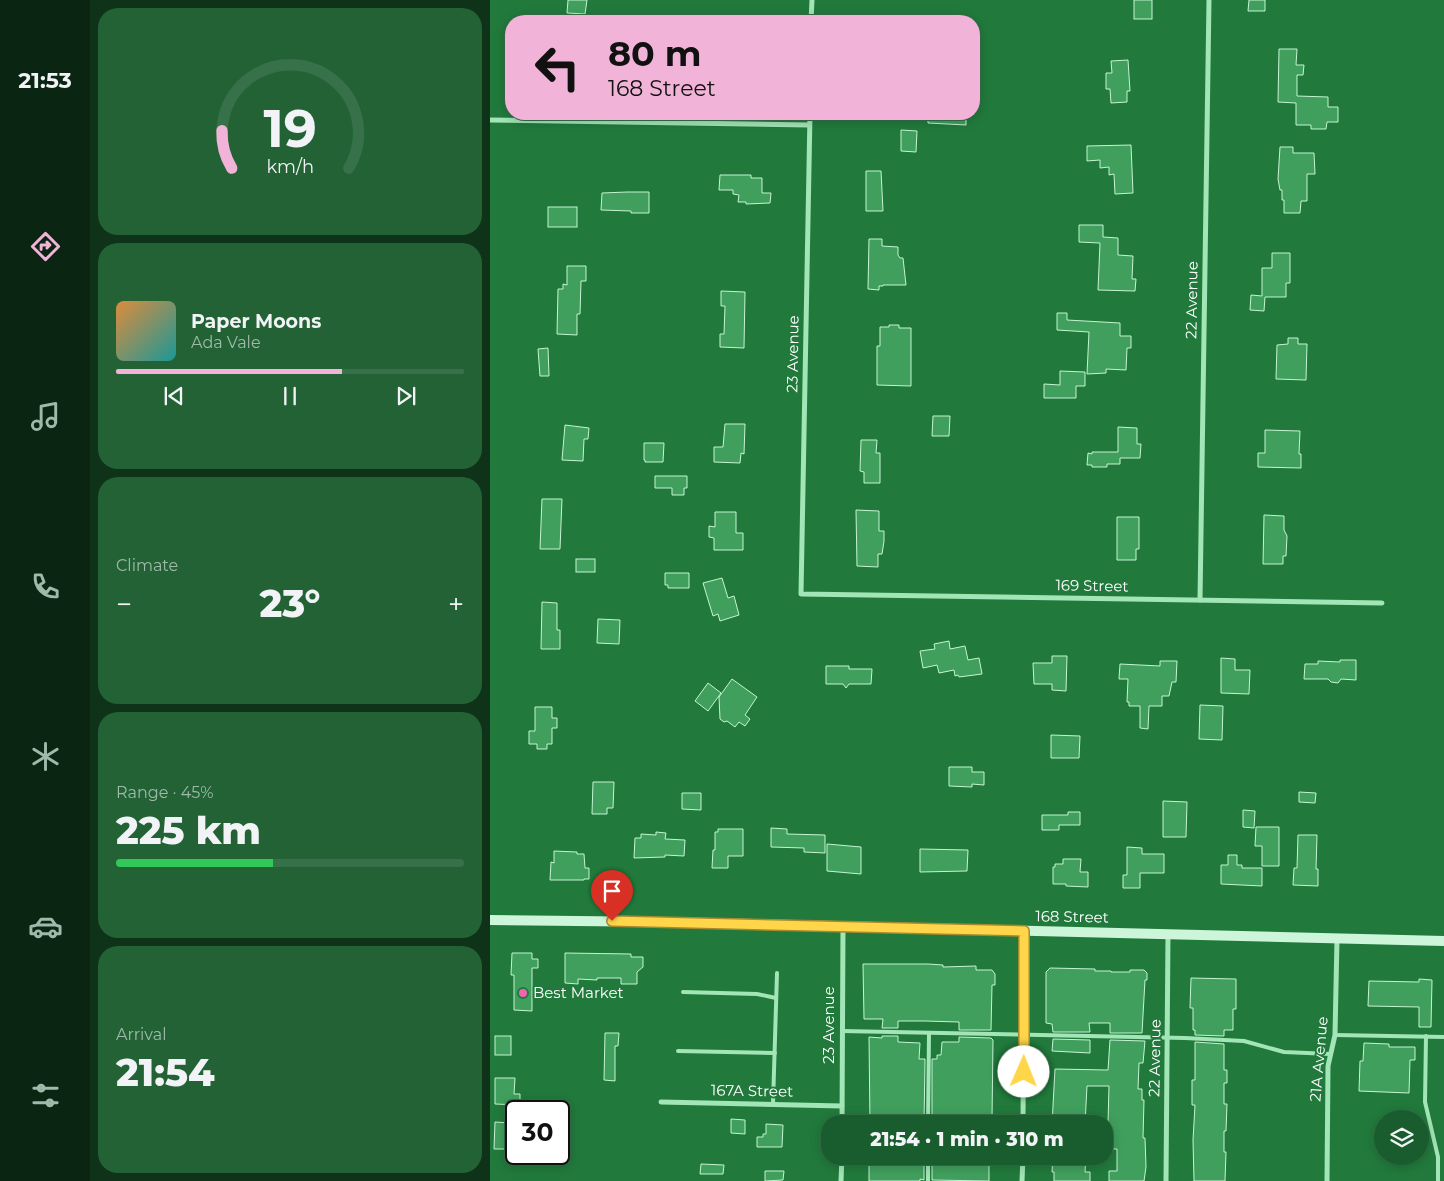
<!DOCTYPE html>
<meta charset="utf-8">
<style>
body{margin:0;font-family:Montserrat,sans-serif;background:#226235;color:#f1f3f6;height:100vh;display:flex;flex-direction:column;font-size:19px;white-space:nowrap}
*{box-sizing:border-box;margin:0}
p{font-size:16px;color:#9fbaaa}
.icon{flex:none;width:28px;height:28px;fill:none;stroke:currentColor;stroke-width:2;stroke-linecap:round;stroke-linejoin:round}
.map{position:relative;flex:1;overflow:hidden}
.side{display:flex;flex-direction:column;gap:8px;padding:8px;background:#0e3319;width:400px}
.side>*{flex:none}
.guide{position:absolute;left:15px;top:15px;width:475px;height:105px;border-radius:20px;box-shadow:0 2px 12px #0003,0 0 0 1px #377149;background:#f1b3d7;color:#111;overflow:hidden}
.fabs{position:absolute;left:884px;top:1110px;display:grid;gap:10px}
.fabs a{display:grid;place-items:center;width:55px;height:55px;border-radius:50%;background:#195c2d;box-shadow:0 2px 12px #0003,0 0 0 1px #377149;font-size:25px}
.speed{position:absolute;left:15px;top:1100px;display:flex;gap:10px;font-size:25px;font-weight:700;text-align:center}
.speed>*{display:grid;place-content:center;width:65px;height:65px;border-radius:50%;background:#195c2d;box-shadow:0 2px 12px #0003,0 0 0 1px #377149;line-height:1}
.speed .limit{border:2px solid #111;border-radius:8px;background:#fff;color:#111}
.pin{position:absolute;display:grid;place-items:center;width:42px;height:42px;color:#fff;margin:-51px -21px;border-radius:50% 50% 50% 0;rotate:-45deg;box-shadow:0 0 5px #0007}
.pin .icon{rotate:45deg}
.me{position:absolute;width:55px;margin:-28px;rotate:1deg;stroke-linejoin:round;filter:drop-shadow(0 0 4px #0008)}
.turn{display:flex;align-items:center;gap:18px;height:105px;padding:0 20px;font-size:22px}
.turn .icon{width:65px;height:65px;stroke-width:2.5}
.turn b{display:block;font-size:35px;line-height:42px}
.big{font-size:38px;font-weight:800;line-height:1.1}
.side .widget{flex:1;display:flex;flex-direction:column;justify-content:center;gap:8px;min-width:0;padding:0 18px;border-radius:20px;background:#226235}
.side .dial{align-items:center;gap:0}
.dial svg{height:130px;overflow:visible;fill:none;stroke:#377149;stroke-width:7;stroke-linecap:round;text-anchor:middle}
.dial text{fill:#f1f3f6;stroke:none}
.song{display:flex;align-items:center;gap:15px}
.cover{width:60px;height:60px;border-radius:8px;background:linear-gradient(135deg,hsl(30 70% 55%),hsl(180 70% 35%))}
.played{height:5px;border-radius:2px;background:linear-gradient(90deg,#f1b3d7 65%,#377149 65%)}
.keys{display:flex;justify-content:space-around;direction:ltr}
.heat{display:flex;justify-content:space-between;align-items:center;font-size:28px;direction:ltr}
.charge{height:8px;border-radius:4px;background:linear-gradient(90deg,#34c759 45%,#377149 0)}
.trip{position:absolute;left:331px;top:1115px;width:292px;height:50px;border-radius:20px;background:#195c2d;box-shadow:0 2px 12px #0003,0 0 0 1px #377149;font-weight:800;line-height:50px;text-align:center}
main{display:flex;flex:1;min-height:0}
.tab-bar{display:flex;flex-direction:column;width:90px;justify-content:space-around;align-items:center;background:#0a2512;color:#9fbaaa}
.tab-bar .icon{width:35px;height:35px}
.tab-bar .on{color:#f1b3d7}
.tab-bar b{font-size:22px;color:#f1f3f6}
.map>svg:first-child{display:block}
</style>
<main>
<nav class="tab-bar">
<b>21:53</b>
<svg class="icon on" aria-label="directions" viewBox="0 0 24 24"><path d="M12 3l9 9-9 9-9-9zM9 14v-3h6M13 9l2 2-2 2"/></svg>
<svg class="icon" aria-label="music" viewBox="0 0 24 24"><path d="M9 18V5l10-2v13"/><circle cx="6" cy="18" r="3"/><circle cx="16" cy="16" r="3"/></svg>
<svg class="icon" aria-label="phone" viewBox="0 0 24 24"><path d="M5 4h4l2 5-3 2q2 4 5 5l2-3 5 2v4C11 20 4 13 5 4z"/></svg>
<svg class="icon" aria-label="climate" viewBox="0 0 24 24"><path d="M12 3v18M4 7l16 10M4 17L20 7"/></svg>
<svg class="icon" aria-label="car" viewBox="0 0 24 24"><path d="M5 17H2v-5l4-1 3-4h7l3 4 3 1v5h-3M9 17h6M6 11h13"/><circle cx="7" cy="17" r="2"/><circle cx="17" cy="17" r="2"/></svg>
<svg class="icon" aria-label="filters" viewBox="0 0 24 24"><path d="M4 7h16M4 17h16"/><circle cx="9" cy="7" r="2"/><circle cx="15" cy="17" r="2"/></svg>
</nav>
<section class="side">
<div class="widget dial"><svg viewBox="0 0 100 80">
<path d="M14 69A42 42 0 1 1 86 69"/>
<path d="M14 69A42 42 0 0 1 8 46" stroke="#f1b3d7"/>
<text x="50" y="56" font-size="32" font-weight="700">19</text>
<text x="50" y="72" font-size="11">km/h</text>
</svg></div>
<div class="widget">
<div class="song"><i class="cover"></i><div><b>Paper Moons</b><p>Ada Vale</p></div></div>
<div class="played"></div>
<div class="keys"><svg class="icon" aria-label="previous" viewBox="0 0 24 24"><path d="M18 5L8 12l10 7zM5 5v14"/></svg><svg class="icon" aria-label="pause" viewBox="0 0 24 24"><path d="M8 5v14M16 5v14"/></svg><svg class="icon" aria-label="next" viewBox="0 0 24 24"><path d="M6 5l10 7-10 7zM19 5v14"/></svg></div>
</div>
<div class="widget"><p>Climate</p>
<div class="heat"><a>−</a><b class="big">23°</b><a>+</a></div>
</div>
<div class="widget"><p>Range · 45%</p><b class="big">225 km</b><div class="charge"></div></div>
<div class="widget"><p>Arrival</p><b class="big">21:54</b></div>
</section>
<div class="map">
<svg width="954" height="1181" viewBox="0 0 954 1181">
<rect width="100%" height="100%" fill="#217a3c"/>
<g fill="#419f5d" stroke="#c5f4d3">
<polygon points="78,0 97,0 95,14 77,13"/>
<rect x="644" y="0" width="18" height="19"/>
<polygon points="759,0 775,0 775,11 758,11"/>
<polygon points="789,49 807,49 806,65 814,65 813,75 807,75 807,96 838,97 838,107 848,107 848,122 837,122 836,129 821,129 821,125 806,125 806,103 788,102"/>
<polygon points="638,60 640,91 637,91 637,102 621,103 620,89 616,89 616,73 622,73 621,61"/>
<polygon points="438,114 476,114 476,125 438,123"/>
<polygon points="411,130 427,131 426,152 411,151"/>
<polygon points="641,145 643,193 625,194 624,174 619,175 619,167 610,168 610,160 597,161 597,146"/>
<polygon points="790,147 803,147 803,153 824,153 825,174 817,174 817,201 811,201 810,213 794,213 794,200 792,200 792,190 790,190 788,179"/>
<polygon points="376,171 391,171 393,211 376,211"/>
<polygon points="230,175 261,175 261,178 272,178 272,193 281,193 280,203 256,204 256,202 248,202 249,195 243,194 243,190 229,190"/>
<polygon points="137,192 159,192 159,213 141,213 141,211 111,210 112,193"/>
<rect x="58" y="207" width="29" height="20"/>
<polygon points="589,225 613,225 613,237 628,238 628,255 643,256 642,279 646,279 645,291 608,290 610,243 589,242"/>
<polygon points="379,239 392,239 392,246 408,247 408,255 410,258 413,258 416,285 393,285 393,286 389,286 389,290 378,289"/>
<polygon points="782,253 800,253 800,283 796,283 796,297 775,297 774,311 760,310 761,295 772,296 772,268 782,268"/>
<polygon points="77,266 96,266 96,281 91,281 90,314 87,314 87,335 67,334 68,289 73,289 73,284 77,285"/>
<polygon points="231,291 255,292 254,348 230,347 230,334 234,334 235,306 231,306"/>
<polygon points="567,313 577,313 577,320 630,323 630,336 641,336 641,348 637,348 636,370 616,369 616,373 597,374 599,332 567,330"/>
<polygon points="399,325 409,325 409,328 421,328 421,386 387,385 387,346 390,346 390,327 399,327"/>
<polygon points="798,338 808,338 808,344 817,344 816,380 786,379 787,345 798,344"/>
<polygon points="58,348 59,376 50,376 48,349"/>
<polygon points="570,371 595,372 595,386 586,386 586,398 554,398 554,384 570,385"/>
<polygon points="443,416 460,416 459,436 442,436"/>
<polygon points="235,424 255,424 254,454 251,453 250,463 224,462 224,447 233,447"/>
<polygon points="75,425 99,428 98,439 94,439 93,461 72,460"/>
<polygon points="628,427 647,428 647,444 651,444 650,458 630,458 630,464 617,464 617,467 602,467 602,465 597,465 598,453 602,454 602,452 628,452"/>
<polygon points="775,430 810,431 809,454 811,454 811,468 768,467 768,453 775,453"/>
<polygon points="371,440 387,440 386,453 390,453 390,483 374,483 374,472 370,471"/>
<polygon points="154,443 174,443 173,462 155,462 155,460 154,460"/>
<polygon points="165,476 197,476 197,488 194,488 194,495 182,495 182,488 165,488"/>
<polygon points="52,499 72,499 70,549 50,549"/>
<polygon points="366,510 389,511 389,531 394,531 394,541 392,554 388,554 388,567 367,566"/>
<polygon points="225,512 246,512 246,533 253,533 253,550 224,550 224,538 219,537 219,526 225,527"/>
<polygon points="774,515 794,516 794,530 797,536 796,556 793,556 793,564 773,564"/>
<polygon points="627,517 649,517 649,549 646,549 646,560 627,560"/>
<rect x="86" y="559" width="19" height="13"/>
<polygon points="175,573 199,573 199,588 178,588 178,585 175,585"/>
<polygon points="232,578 238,598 244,596 249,615 230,621 228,614 223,616 213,583"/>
<polygon points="52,602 67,603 67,630 70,630 70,649 51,649"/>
<polygon points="108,619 130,620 129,644 107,643"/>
<polygon points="459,641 460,649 475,646 478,660 489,658 492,674 469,677 468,675 465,676 464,670 449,673 447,665 433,668 430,651 445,649 444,644"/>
<polygon points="562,656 577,656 576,691 562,690 562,684 544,684 543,663 562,663"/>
<polygon points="731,658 745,659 745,670 760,670 759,694 731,693"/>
<polygon points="850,660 866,660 866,680 851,679 848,683 841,682 838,679 814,679 815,664 828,664 828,661 850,662"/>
<polygon points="670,661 687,661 686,682 682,682 679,696 672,696 672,706 659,706 658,729 650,728 650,706 639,706 639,702 637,702 638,679 629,679 630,664 670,666"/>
<polygon points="336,666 359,666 359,669 382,669 381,684 359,684 356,688 353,684 336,684"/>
<polygon points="242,679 267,697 255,715 260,719 255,726 249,722 245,727 237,721 234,722 230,719 229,697"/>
<polygon points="218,683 231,693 218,711 205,701"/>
<polygon points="710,705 733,706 732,740 709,739"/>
<polygon points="45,707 62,707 62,718 67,718 67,728 62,728 62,744 57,744 57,749 47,749 47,744 39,744 39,731 45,731"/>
<polygon points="561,735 590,736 589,758 561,758"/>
<polygon points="459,767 482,767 482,772 494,772 494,785 482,784 482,787 459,786"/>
<polygon points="103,782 124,782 123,808 117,808 117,814 102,814"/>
<polygon points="809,792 826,793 825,803 809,802"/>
<polygon points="192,793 211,793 211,810 192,809"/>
<polygon points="673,801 697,802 696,837 673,837"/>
<polygon points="753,810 765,811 764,828 753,827"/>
<polygon points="578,812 590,812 590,825 569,825 569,830 552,830 552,815 578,815"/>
<polygon points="766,827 789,827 789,866 772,866 772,846 765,846"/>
<polygon points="281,828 297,829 297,834 335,835 335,853 314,852 314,848 281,847"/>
<polygon points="228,829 253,829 253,856 238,856 238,868 222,868 223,850 225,850 225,832 228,832"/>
<polygon points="166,832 176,833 175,839 195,840 194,856 175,855 175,857 144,858 145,838 151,838 151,834 166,835"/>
<polygon points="808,835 827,835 826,869 828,869 828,886 803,885 804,868 807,868"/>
<polygon points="337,844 371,847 371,874 337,871"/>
<polygon points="637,847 652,848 652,854 674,854 674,873 650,873 650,888 633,888 633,875 637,875"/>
<polygon points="430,849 478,850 477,871 430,872"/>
<polygon points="64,851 87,852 87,854 94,854 95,868 99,868 99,879 94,879 94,880 60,880 61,862 64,863"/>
<polygon points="738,855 747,855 747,865 752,865 752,868 772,868 772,886 731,884 731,865 738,865"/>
<polygon points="573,859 591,859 590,872 598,872 598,887 576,886 576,884 563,884 563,867 565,867 565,864 573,864"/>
<polygon points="22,953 42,953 42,959 48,959 48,968 42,968 42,1011 24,1010 24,975 21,975"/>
<polygon points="75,953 141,954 141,957 153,957 153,967 147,972 147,984 131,984 131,978 107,978 107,980 88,979 88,984 75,983"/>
<polygon points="373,964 438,964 453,965 453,967 486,966 486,970 502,970 505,974 505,985 502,985 501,1030 469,1030 469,1022 435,1021 408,1021 408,1028 392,1028 393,1019 374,1019"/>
<polygon points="560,968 605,969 605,971 621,971 621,972 640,972 640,970 654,970 657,973 657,980 655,980 652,1033 620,1033 620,1023 599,1023 600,1032 563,1032 562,1024 556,1023 556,972"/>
<polygon points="701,978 746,979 746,1009 743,1009 743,1030 734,1030 734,1036 705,1035 705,1030 703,1030 703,1008 700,1008"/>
<polygon points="929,979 942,980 941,1027 929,1027 929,1007 878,1006 879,981 929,982"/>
<polygon points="115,1033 129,1033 128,1046 125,1046 125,1081 114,1080"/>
<rect x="5" y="1036" width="16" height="19"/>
<polygon points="392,1036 408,1036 408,1042 430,1043 429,1059 435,1059 434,1124 380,1124 379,1037 392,1038"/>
<polygon points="469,1037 501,1038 503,1040 502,1119 499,1119 499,1124 442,1124 442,1059 447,1059 447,1055 451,1055 452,1042 469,1042"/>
<polygon points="563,1039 600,1040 600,1053 562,1051"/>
<polygon points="620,1040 655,1041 653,1063 649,1063 648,1089 652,1089 652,1100 654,1100 653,1138 655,1138 656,1167 654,1181 619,1181 619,1171 627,1171 627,1149 619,1149 619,1135 616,1134 616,1123 618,1123 619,1086 597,1086 595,1124 562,1124 565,1069 618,1070"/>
<polygon points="705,1042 734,1044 734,1070 737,1070 737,1083 734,1083 734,1104 737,1104 736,1131 734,1131 734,1152 736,1152 735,1181 704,1181 703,1140 705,1105 702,1105 702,1080 705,1080"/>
<polygon points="874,1043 899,1044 899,1047 925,1047 925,1060 920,1060 919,1093 869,1091 870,1061 873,1061"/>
<polygon points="5,1078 25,1078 24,1094 30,1094 30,1105 5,1104"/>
<rect x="37" y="1100" width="15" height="11"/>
<polygon points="241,1119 255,1120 255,1134 241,1133"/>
<polygon points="5,1122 21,1123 20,1149 4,1149"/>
<polygon points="276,1124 293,1125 292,1147 267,1147 267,1137 273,1137 273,1134 276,1134"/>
<polygon points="379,1156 434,1156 434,1180 430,1179 430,1181 379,1181"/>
<polygon points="442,1156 499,1156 499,1181 442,1180"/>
<polygon points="563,1156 596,1156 595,1172 600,1172 600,1181 564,1181 564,1172 562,1172"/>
<polygon points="211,1164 234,1165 233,1174 210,1174"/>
<polygon points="275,1171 294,1171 293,1180 275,1181"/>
</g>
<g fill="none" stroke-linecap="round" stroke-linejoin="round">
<g stroke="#a2e5b6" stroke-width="4">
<polyline points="193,992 267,994 286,998"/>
<polyline points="352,1031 695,1038 754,1041 794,1052 840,1054"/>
<polyline points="845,1035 954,1037"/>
<polyline points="936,1036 935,1102 948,1157 948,1181"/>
<polyline points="188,1051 285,1053"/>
<polyline points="283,1104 287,973"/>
<polyline points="438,1124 439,1034"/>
<polyline points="438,1181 438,1156"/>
</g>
<g stroke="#a2e5b6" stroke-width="5">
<polyline points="321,21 322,0"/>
<polyline points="320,114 311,594 892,603"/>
<polyline points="0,120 319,125"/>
<polyline points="710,600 719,0"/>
<polyline points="171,1102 352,1106"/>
<polyline points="352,1124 353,927"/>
<polyline points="533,1124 534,931"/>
<polyline points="351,1181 352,1156"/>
<polyline points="532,1181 533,1156"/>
<polyline points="676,1181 678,935"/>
<polyline points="837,1181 838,1066 845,1035 847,939"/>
</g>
<polyline stroke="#ccf5d9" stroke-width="10" points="0,920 177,922 954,941"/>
</g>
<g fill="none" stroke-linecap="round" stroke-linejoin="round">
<g stroke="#a68a30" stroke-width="12">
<polyline id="route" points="122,921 534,931 534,1072"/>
</g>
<use href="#route" stroke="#ffd54a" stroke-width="9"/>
</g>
<circle fill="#f264b2" stroke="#217a3c" stroke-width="2" cx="33" cy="993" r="5"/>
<g text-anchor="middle" stroke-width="4" stroke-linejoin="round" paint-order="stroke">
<g font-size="15" fill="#fff" stroke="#217a3c">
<text transform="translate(702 300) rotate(-89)" y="5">22 Avenue</text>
<text transform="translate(303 354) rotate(-89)" y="5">23 Avenue</text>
<text transform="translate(602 586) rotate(1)" y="5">169 Street</text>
<text transform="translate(582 917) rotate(1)" y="5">168 Street</text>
<text transform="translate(339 1025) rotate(-90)" y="5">23 Avenue</text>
<text transform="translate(665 1058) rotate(-89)" y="5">22 Avenue</text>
<text transform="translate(829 1059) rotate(-85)" y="5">21A Avenue</text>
<text transform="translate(262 1091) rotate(1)" y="5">167A Street</text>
</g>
<g font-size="15" fill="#fff" stroke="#217a3c" text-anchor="start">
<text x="43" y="998">Best Market</text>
</g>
</g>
</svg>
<div class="fabs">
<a><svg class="icon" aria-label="layers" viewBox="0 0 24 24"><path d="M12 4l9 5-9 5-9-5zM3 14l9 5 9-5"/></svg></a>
</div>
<div class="speed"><div class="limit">30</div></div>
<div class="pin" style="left:122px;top:921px;background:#d93025"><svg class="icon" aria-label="arrive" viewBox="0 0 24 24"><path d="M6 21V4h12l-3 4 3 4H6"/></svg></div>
<svg class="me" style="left:534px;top:1072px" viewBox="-20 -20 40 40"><circle r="19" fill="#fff"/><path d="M0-13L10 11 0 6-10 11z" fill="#ffd54a"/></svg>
<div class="trip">21:54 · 1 min · 310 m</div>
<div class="guide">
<div class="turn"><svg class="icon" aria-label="left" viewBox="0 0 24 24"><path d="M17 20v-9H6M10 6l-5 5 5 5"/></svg><div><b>80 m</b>168 Street</div></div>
</div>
</div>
</main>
